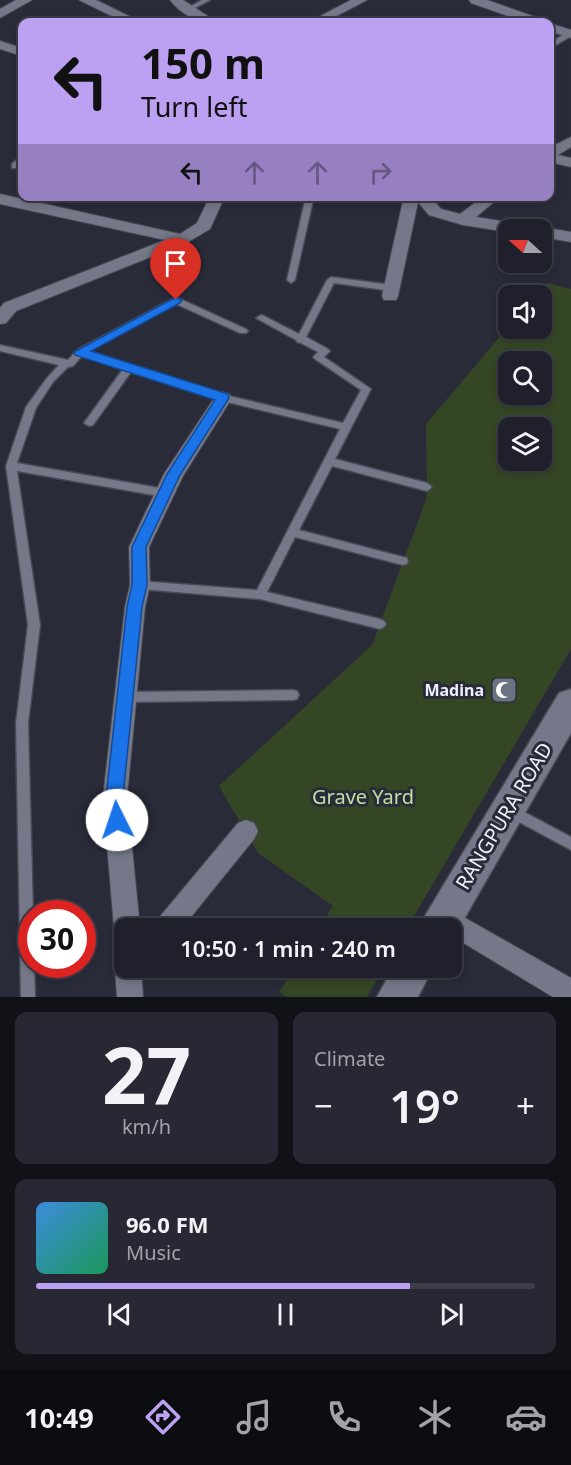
<!DOCTYPE html>
<meta charset="utf-8">
<style>
body{margin:0;font-family:"Noto Sans",sans-serif;background:#272833;color:#f1f3f6;height:100vh;display:flex;flex-direction:column;font-size:22px;white-space:nowrap}
*{box-sizing:border-box;margin:0}
p{font-size:20px;color:#a1a3a9}
.icon{flex:none;width:33px;height:33px;fill:none;stroke:currentColor;stroke-width:2;stroke-linecap:round;stroke-linejoin:round}
.map{position:relative;height:997px;overflow:hidden}
.panel{display:flex;flex-direction:column;gap:15px;padding:15px;background:#111218;flex:1}
.panel>*{flex:none}
.hud{position:absolute;left:18px;top:18px;width:536px;height:183px;border-radius:12px;box-shadow:0 3px 9px #0003,0 0 0 2px #3c3e47;background:#bca0f2;color:#111;overflow:hidden}
.needle{width:39px;rotate:291deg}
.fabs{position:absolute;left:498px;top:219px;display:grid;gap:12px}
.fabs a{display:grid;place-items:center;width:54px;height:54px;border-radius:12px;background:#1f202b;box-shadow:0 3px 9px #0003,0 0 0 2px #3c3e47;font-size:30px}
.speed{position:absolute;left:18px;top:900px;display:flex;gap:12px;font-size:30px;font-weight:700;text-align:center}
.speed>*{display:grid;place-content:center;width:78px;height:78px;border-radius:50%;background:#1f202b;box-shadow:0 3px 9px #0003,0 0 0 2px #3c3e47;line-height:1}
.speed .limit{border:9px solid #d22;background:#fff;color:#111}
.pin{position:absolute;display:grid;place-items:center;width:51px;height:51px;color:#fff;margin:-62px -26px;border-radius:50% 50% 50% 0;rotate:-45deg;box-shadow:0 0 6px #0007}
.pin .icon{rotate:45deg}
.me{position:absolute;width:66px;margin:-33px;rotate:356deg;stroke-linejoin:round;filter:drop-shadow(0 0 4px #0008)}
.turn{display:flex;align-items:center;gap:21px;height:126px;padding:0 24px;font-size:27px}
.turn .icon{width:78px;height:78px;stroke-width:2.5}
.turn b{display:block;font-size:42px;line-height:51px}
.lanes{display:flex;align-items:center;height:57px;padding:0 24px;background:#0003;justify-content:center;gap:30px;direction:ltr}
.lanes .off{opacity:.35}
.big{font-size:45px;font-weight:600;line-height:1.1}
.panel .card{flex:1;display:flex;flex-direction:column;justify-content:center;gap:9px;min-width:0;padding:0 21px;border-radius:12px;background:#272833}
.panel .dial{align-items:center;gap:0}
.dial b{font-size:78px;line-height:1}
.song{display:flex;align-items:center;gap:18px}
.cover{width:72px;height:72px;border-radius:9px;background:linear-gradient(135deg,hsl(210 70% 55%),hsl(150 70% 35%))}
.played{height:6px;border-radius:3px;background:linear-gradient(90deg,#bca0f2 75%,#3c3e47 75%)}
.keys{display:flex;justify-content:space-around;direction:ltr}
.heat{display:flex;justify-content:space-between;align-items:center;font-size:33px;direction:ltr}
.panel .tiles{flex:1;display:grid;gap:15px;grid-template-columns:1fr 1fr}
.card:last-child{grid-column:span 2}
.trip{position:absolute;left:114px;top:918px;width:348px;height:60px;border-radius:12px;background:#1f202b;box-shadow:0 3px 9px #0003,0 0 0 2px #3c3e47;font-weight:600;line-height:60px;text-align:center}
.tabs{display:flex;height:96px;justify-content:space-around;align-items:center;background:#0c0d11;color:#a1a3a9}
.tabs .icon{width:42px;height:42px}
.tabs .active{color:#bca0f2}
.tabs b{font-size:27px;color:#f1f3f6}
.map>svg:first-child{display:block}
</style>
<div class="map">
<svg width="571" height="997" viewBox="0 0 571 997">
<rect width="100%" height="100%" fill="#292b39"/>
<g fill="#354625" fill-rule="evenodd">
<path d="M547,283l24,6v360l-164,279h-88l14,-22 -75,-53 -39,-67 153,-141 55,-148 -1,-73 82,-97 34,1v-32l-6,-1zM508,362h34v32h-34zM508,428h34v32h-34z"/>
<polygon points="295,968 384,968 367,997 286,997 279,992"/>
</g>
<g fill="none" stroke-linecap="round" stroke-linejoin="round">
<g stroke="#474954" stroke-width="3">
<g id="lane">
<polygon points="202,0 210,0 189,11 184,10"/>
<polygon points="567,32 571,32 571,36 549,49 549,44"/>
<polygon points="19,158 22,158 22,164 18,168 12,168 12,164"/>
<polygon points="306,196 314,196 295,280 291,283 287,280"/>
<polygon points="331,277 392,285 396,288 392,291 334,283 306,337 328,349 330,351 324,357 371,389 335,459 427,483 432,487 427,491 332,466 299,530 403,557 407,558 408,561 407,564 403,565 295,537 267,592 380,619 384,621 386,624 384,627 380,629 260,599 140,589 136,588 134,585 136,582 140,581 257,590 340,429 223,401 131,372 93,425 89,426 84,423 123,369 82,356 73,366 68,367 53,382 36,408 17,463 165,489 170,493 165,497 17,471 40,625 28,723 33,914 32,914 32,964 34,964 35,997 21,997 16,723 28,625 6,466 26,407 47,378 59,365 0,351 0,345 68,360 77,350 176,297 246,329 248,331 246,333 240,333 176,304 88,351 225,395 343,423 361,390 315,359 313,357 318,352 301,343 297,342 296,340 256,318 261,315 264,316 299,334 327,280"/>
<polygon points="293,690 297,691 299,695 297,699 293,700 125,702 121,701 119,697 121,693 125,692"/>
<polygon points="511,805 571,837 571,850 506,815 505,811 506,807"/>
</g>
</g>
<g stroke="#474954" stroke-width="2">
<g id="street">
<polygon points="16,0 32,0 0,18 0,9"/>
<polygon points="79,0 96,0 141,22 124,22"/>
<path d="M170,0h13l34,22c-19,2 -35,-7 -47,-22z"/>
<polygon points="351,0 367,0 325,22 309,22"/>
<polygon points="469,0 487,0 541,19 543,22 525,22 471,3"/>
<polygon points="549,23 571,30 571,38 549,31"/>
<polygon points="0,41 22,48 22,56 0,49"/>
<polygon points="571,137 571,147 558,155 571,158 571,167 549,162 549,148"/>
<polygon points="0,194 180,234 197,223 210,196 225,196 210,229 188,242 16,311 6,323 0,324 0,308 4,303 165,240 0,204"/>
<polygon points="404,196 430,196 441,209 460,214 484,196 501,196 476,217 526,225 534,230 508,230 508,232 463,225 429,215 418,202 398,296 396,300 384,300 382,296"/>
<polygon points="542,227 571,232 571,242 542,237 542,230 536,230"/>
<polygon points="223,392 229,394 232,398 183,476 149,547 150,585 145,607 127,797 140,928 124,928 124,939 118,937 114,928 103,797 125,607 130,585 129,547 164,474 217,394"/>
<polygon points="246,820 254,823 258,831 254,839 182,928 155,928 158,919 238,823"/>
<polygon points="444,906 571,978 571,997 553,997 452,936 452,928 435,926 431,918 435,910"/>
<polygon points="124,957 124,968 141,968 143,997 117,997 115,968 119,959"/>
</g>
</g>
<g stroke="#474954" stroke-width="3">
<g id="secondary">
<polygon points="571,689 571,733 452,940 452,928 420,928 425,916 559,693"/>
<polygon points="393,968 433,968 418,997 377,997"/>
</g>
</g>
<use href="#lane" fill="#757888" fill-rule="evenodd"/>
<use href="#street" fill="#757888" fill-rule="evenodd"/>
<use href="#secondary" fill="#757888" fill-rule="evenodd"/>
</g>
<polygon fill="#1a73e8" stroke="#114b97" stroke-width="1.5" points="176,297 182,300 180,303 91,351 228,394 229,398 180,475 146,547 147,585 142,607 123,797 126,820 123,826 117,828 111,826 106,797 127,607 132,585 132,547 167,474 215,400 75,355 74,352"/>
<defs>
<g id="mosque-square" transform="scale(1.35)"><rect x="-9" y="-9" width="18" height="18" rx="4" fill="#6b7280" stroke="#292b39"/><path d="M3.5-4.9A6 6 0 1 0 3.5 4.9A5 5 0 1 1 3.5-4.9Z" fill="#fff"/></g>
</defs>
<g fill-rule="evenodd">
<use href="#mosque-square" x="504" y="690"/>
</g>
<g text-anchor="middle" stroke-width="6" stroke-linejoin="round" paint-order="stroke">
<g font-size="16" font-weight="bold" fill="#eeeff9" stroke="#292b39" text-anchor="end">
<text x="484" y="696">Madina</text>
</g>
<g font-size="20" fill="#bee0a1" stroke="#292b39">
<text x="363" y="804">Grave Yard</text>
</g>
<g font-size="20" fill="#eeeff9" stroke="#292b39">
<text transform="translate(504 816) rotate(-59)" y="7">RANGPURA ROAD</text>
</g>
</g>
</svg>
<div class="fabs">
<a><svg class="needle" viewBox="-14 -14 28 28"><path d="M0-13l5 13h-10z" fill="#e53935"/><path d="M0 13l5-13h-10z" fill="#a1a3a9"/></svg></a>
<a><svg class="icon" aria-label="sound" viewBox="0 0 24 24"><path d="M4 9h4l5-4v14l-5-4H4zM17 9q2 3 0 6"/></svg></a>
<a><svg class="icon" aria-label="search" viewBox="0 0 24 24"><circle cx="10" cy="10" r="6"/><path d="M15 15l6 6"/></svg></a>
<a><svg class="icon" aria-label="layers" viewBox="0 0 24 24"><path d="M12 4l9 5-9 5-9-5zM3 14l9 5 9-5"/></svg></a>
</div>
<div class="speed"><div class="limit">30</div></div>
<div class="pin" style="left:176px;top:300px;background:#d93025"><svg class="icon" aria-label="arrive" viewBox="0 0 24 24"><path d="M6 21V4h12l-3 4 3 4H6"/></svg></div>
<svg class="me" style="left:117px;top:820px" viewBox="-20 -20 40 40"><circle r="19" fill="#fff"/><path d="M0-13L10 11 0 6-10 11z" fill="#1a73e8"/></svg>
<div class="trip">10:50 · 1 min · 240 m</div>
<div class="hud">
<div class="turn"><svg class="icon" aria-label="left" viewBox="0 0 24 24"><path d="M17 20v-9H6M10 6l-5 5 5 5"/></svg><div><b>150 m</b>Turn left</div></div>
<div class="lanes"><svg class="icon" aria-label="left" viewBox="0 0 24 24"><path d="M17 20v-9H6M10 6l-5 5 5 5"/></svg><svg class="icon off" aria-label="ahead" viewBox="0 0 24 24"><path d="M12 20V5M6 11l6-6 6 6"/></svg><svg class="icon off" aria-label="ahead" viewBox="0 0 24 24"><path d="M12 20V5M6 11l6-6 6 6"/></svg><svg class="icon off" aria-label="right" viewBox="0 0 24 24"><path d="M7 20v-9h11M14 6l5 5-5 5"/></svg></div>
</div>
</div>
<section class="panel">
<div class="tiles">
<div class="card dial"><b>27</b><p>km/h</p></div>
<div class="card"><p>Climate</p>
<div class="heat"><a>−</a><b class="big">19°</b><a>+</a></div>
</div>
<div class="card">
<div class="song"><i class="cover"></i><div><b>96.0 FM</b><p>Music</p></div></div>
<div class="played"></div>
<div class="keys"><svg class="icon" aria-label="previous" viewBox="0 0 24 24"><path d="M18 5L8 12l10 7zM5 5v14"/></svg><svg class="icon" aria-label="pause" viewBox="0 0 24 24"><path d="M8 5v14M16 5v14"/></svg><svg class="icon" aria-label="next" viewBox="0 0 24 24"><path d="M6 5l10 7-10 7zM19 5v14"/></svg></div>
</div>
</div>
</section>
<nav class="tabs">
<b>10:49</b>
<svg class="icon active" aria-label="directions" viewBox="0 0 24 24"><path d="M12 3l9 9-9 9-9-9zM9 14v-3h6M13 9l2 2-2 2"/></svg>
<svg class="icon" aria-label="music" viewBox="0 0 24 24"><path d="M9 18V5l10-2v13"/><circle cx="6" cy="18" r="3"/><circle cx="16" cy="16" r="3"/></svg>
<svg class="icon" aria-label="phone" viewBox="0 0 24 24"><path d="M5 4h4l2 5-3 2q2 4 5 5l2-3 5 2v4C11 20 4 13 5 4z"/></svg>
<svg class="icon" aria-label="climate" viewBox="0 0 24 24"><path d="M12 3v18M4 7l16 10M4 17L20 7"/></svg>
<svg class="icon" aria-label="car" viewBox="0 0 24 24"><path d="M5 17H2v-5l4-1 3-4h7l3 4 3 1v5h-3M9 17h6M6 11h13"/><circle cx="7" cy="17" r="2"/><circle cx="17" cy="17" r="2"/></svg>
</nav>
